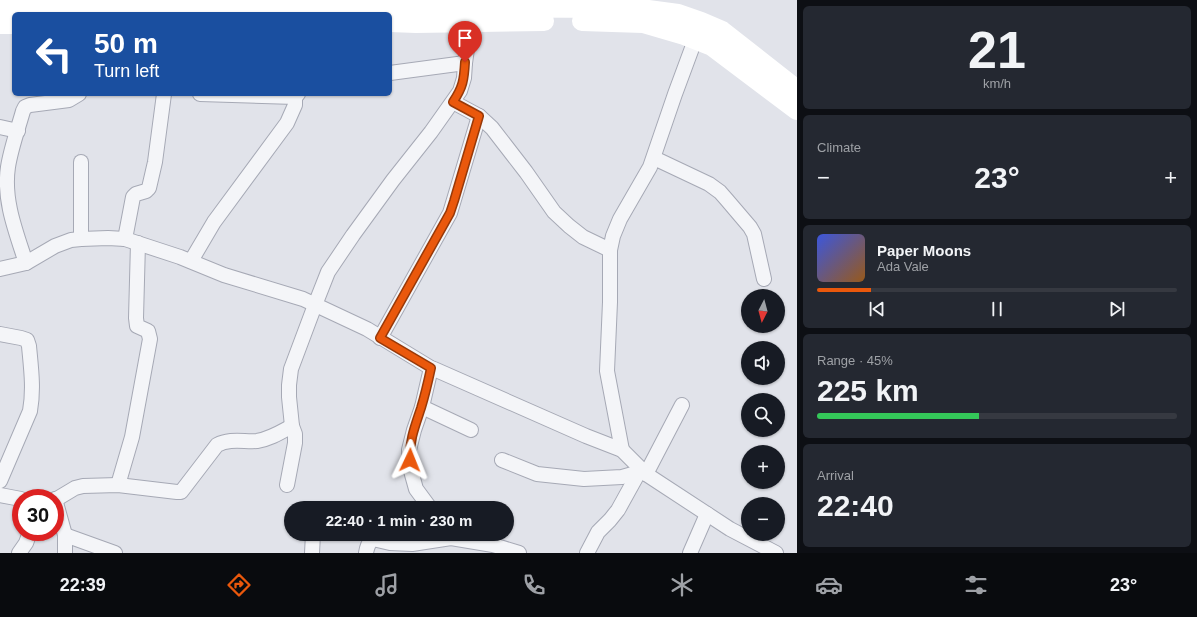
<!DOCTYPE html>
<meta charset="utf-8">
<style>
body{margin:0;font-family:Helvetica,sans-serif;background:#242831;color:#f1f3f6;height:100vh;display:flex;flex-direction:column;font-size:15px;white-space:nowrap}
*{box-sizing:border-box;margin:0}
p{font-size:13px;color:#9ea1a6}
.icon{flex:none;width:22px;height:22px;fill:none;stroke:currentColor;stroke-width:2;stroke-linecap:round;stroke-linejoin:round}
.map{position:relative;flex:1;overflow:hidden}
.drawer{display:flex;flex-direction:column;gap:6px;padding:6px;background:#0d0f14;width:400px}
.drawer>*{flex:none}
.top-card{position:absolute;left:12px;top:12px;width:380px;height:84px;border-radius:6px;box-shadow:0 1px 3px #0004;background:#1a4fa0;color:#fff;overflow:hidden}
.needle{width:26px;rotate:186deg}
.tools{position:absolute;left:741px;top:289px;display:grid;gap:8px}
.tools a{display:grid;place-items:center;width:44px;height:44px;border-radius:50%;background:#171b24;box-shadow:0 1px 3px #0004;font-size:20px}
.speed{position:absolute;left:12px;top:489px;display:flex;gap:8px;font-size:20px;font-weight:700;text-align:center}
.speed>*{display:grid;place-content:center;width:52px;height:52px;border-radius:50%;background:#171b24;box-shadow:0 1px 3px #0004;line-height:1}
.speed .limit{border:6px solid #d22;background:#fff;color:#111}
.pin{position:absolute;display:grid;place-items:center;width:34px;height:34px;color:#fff;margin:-41px -17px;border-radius:50% 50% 50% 0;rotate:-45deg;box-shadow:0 0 4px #0007}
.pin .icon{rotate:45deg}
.me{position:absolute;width:44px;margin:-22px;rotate:2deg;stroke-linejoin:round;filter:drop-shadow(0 0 3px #0008)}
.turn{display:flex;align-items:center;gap:14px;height:84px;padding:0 16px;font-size:18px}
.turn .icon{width:52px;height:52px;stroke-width:2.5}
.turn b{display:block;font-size:28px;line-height:34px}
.big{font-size:30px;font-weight:800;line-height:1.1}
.drawer .widget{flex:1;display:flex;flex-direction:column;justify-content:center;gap:6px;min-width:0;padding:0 14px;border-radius:6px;background:#242831}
.drawer .dial{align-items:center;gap:0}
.dial b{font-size:52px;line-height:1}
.song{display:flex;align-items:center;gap:12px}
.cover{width:48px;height:48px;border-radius:6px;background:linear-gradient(135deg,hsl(230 70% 55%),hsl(30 70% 35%))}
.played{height:4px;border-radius:2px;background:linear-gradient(90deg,#ea580c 15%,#363941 15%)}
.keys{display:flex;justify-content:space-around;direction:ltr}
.heat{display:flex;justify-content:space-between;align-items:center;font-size:22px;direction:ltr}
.charge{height:6px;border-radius:3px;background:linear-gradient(90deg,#34c759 45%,#363941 0)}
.trip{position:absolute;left:284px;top:501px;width:230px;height:40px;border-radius:20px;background:#171b24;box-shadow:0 1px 3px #0004;font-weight:800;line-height:40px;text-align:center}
.menu{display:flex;height:64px;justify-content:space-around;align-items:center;background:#090b0e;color:#9ea1a6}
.menu .icon{width:28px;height:28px}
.menu .on{color:#ea580c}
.menu b{font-size:18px;color:#f1f3f6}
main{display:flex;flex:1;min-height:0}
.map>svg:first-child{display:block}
</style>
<main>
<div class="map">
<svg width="797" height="553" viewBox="0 0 797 553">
<rect width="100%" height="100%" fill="#e1e3ea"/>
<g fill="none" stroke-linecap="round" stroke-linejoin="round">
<g stroke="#a6a9b5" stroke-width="16">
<g id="street">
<polyline points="390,73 465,63"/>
<polyline points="200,94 295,97"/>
<polyline points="453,102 479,116 492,128 526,172 554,212 569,226 583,237 610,250"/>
<polyline points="0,127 18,131"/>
<polyline points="654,158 709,184 720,192 727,200 750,227 754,234 764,279"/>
<polyline points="81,162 81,239"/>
<polyline points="125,239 133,197 136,194 146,191 149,188 155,162 164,94"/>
<polyline points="191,261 214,222 287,123 295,105 295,97 298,94"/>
<path d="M26,263c-10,-31 -23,-63 -18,-96 3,-19 10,-38 15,-56l2,-4 5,-2 39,-5 10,-6"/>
<polyline points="0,269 26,263 55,246 71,240 81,239 108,238 125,239 180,257 224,275 303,299 367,329 431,368 434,369 586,436 622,450 646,474 730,529 776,553"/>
<path d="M0,334l21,4 6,2 2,6c2,22 5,43 1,65l-30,70"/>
<polyline points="380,338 450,213 479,116"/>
<polyline points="422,407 471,430"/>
<polyline points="622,450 607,371 610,302 610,250 613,236 620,219 650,167 675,94 695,40"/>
<polyline points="502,460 537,474 584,479 622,477 643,471"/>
<polyline points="646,474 682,405"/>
<polyline points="118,485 132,437 150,339 148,331 137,326 136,318 138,243"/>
<polyline points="287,485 295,443 295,434 292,426 289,397 289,385 291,369 315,305 328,272 353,235 393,180 431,132 460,91 464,78 465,63 472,14"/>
<polyline points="0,495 21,499"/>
<polyline points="55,499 65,535 65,553"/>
<path d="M55,500l20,-12 8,-2 35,-1 59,7h4l36,-47c13,-7 27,-3 40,-4 13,-2 24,-9 35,-15"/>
<polyline points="430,508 416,489 411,471 409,450 414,430 422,407 431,368"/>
<polyline points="448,534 451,538 493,545 519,553"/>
<polyline points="65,535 115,553"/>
<polyline points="19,553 26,543 30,532"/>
<polyline points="312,553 313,534"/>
<path d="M366,553c1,-6 2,-10 7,-14l17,4 22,1 39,-6"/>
<polyline points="587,553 598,532 610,520 618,510 639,472"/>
<polyline points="690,553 707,514"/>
</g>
</g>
<use href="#street" stroke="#f4f5f8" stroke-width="14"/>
<g stroke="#fff" stroke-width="20">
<polyline points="0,6 634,8 678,14 701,22 722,31 797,90"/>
<polyline points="582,21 643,23 684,35 712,46 797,110"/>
<polyline points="390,22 416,23 544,21"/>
<polyline points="0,24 14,24"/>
</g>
</g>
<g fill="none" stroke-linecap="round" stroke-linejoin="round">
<g stroke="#983908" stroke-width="10">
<path id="route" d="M410,460c-1,-19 5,-34 11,-52 4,-13 7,-26 10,-40l-51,-30 70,-125 4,-12 25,-85 -26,-14c10,-15 11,-22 12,-40"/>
</g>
<use href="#route" stroke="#ea580c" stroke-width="7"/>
</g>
</svg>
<div class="tools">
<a><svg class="needle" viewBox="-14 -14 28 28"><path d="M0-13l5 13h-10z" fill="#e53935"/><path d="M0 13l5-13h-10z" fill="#9ea1a6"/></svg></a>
<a><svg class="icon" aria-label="sound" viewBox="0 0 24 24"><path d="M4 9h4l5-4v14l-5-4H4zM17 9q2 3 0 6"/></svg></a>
<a><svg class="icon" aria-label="search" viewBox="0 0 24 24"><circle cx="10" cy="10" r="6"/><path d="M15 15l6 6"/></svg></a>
<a>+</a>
<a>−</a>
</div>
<div class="speed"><div class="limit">30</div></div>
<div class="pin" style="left:465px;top:62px;background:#d93025"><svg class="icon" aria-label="arrive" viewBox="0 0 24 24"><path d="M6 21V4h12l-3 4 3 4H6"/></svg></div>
<svg class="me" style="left:410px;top:460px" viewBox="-20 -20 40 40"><path d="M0-17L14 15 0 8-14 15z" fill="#ea580c" stroke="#fff" stroke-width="4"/></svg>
<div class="trip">22:40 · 1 min · 230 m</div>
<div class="top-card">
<div class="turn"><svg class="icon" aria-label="left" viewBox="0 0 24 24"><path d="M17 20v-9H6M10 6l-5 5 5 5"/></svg><div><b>50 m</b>Turn left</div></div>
</div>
</div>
<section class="drawer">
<div class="widget dial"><b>21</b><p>km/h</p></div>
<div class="widget"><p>Climate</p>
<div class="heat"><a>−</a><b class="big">23°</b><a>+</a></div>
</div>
<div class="widget">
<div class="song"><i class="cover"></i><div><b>Paper Moons</b><p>Ada Vale</p></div></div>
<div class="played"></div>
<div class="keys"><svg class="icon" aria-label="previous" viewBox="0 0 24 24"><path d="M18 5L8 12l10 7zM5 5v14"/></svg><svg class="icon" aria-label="pause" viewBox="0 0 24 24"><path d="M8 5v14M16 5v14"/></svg><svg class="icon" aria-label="next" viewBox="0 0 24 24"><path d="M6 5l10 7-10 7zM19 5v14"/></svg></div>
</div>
<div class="widget"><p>Range · 45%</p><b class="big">225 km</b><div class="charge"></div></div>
<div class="widget"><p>Arrival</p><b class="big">22:40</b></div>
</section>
</main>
<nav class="menu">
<b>22:39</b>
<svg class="icon on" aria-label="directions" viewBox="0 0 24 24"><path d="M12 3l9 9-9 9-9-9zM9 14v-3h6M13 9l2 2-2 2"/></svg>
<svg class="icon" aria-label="music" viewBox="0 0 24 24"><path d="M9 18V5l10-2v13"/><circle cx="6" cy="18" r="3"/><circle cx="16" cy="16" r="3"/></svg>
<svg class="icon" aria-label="phone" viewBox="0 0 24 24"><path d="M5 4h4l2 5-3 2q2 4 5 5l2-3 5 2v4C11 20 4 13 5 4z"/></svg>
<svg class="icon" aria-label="climate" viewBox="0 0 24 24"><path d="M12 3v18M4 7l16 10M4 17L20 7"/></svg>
<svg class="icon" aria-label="car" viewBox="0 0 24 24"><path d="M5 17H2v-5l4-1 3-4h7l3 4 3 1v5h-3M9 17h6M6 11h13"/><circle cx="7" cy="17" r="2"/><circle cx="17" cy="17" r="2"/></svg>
<svg class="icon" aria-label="filters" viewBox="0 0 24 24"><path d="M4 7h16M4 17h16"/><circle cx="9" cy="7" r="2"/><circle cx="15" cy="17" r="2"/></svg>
<b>23°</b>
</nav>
